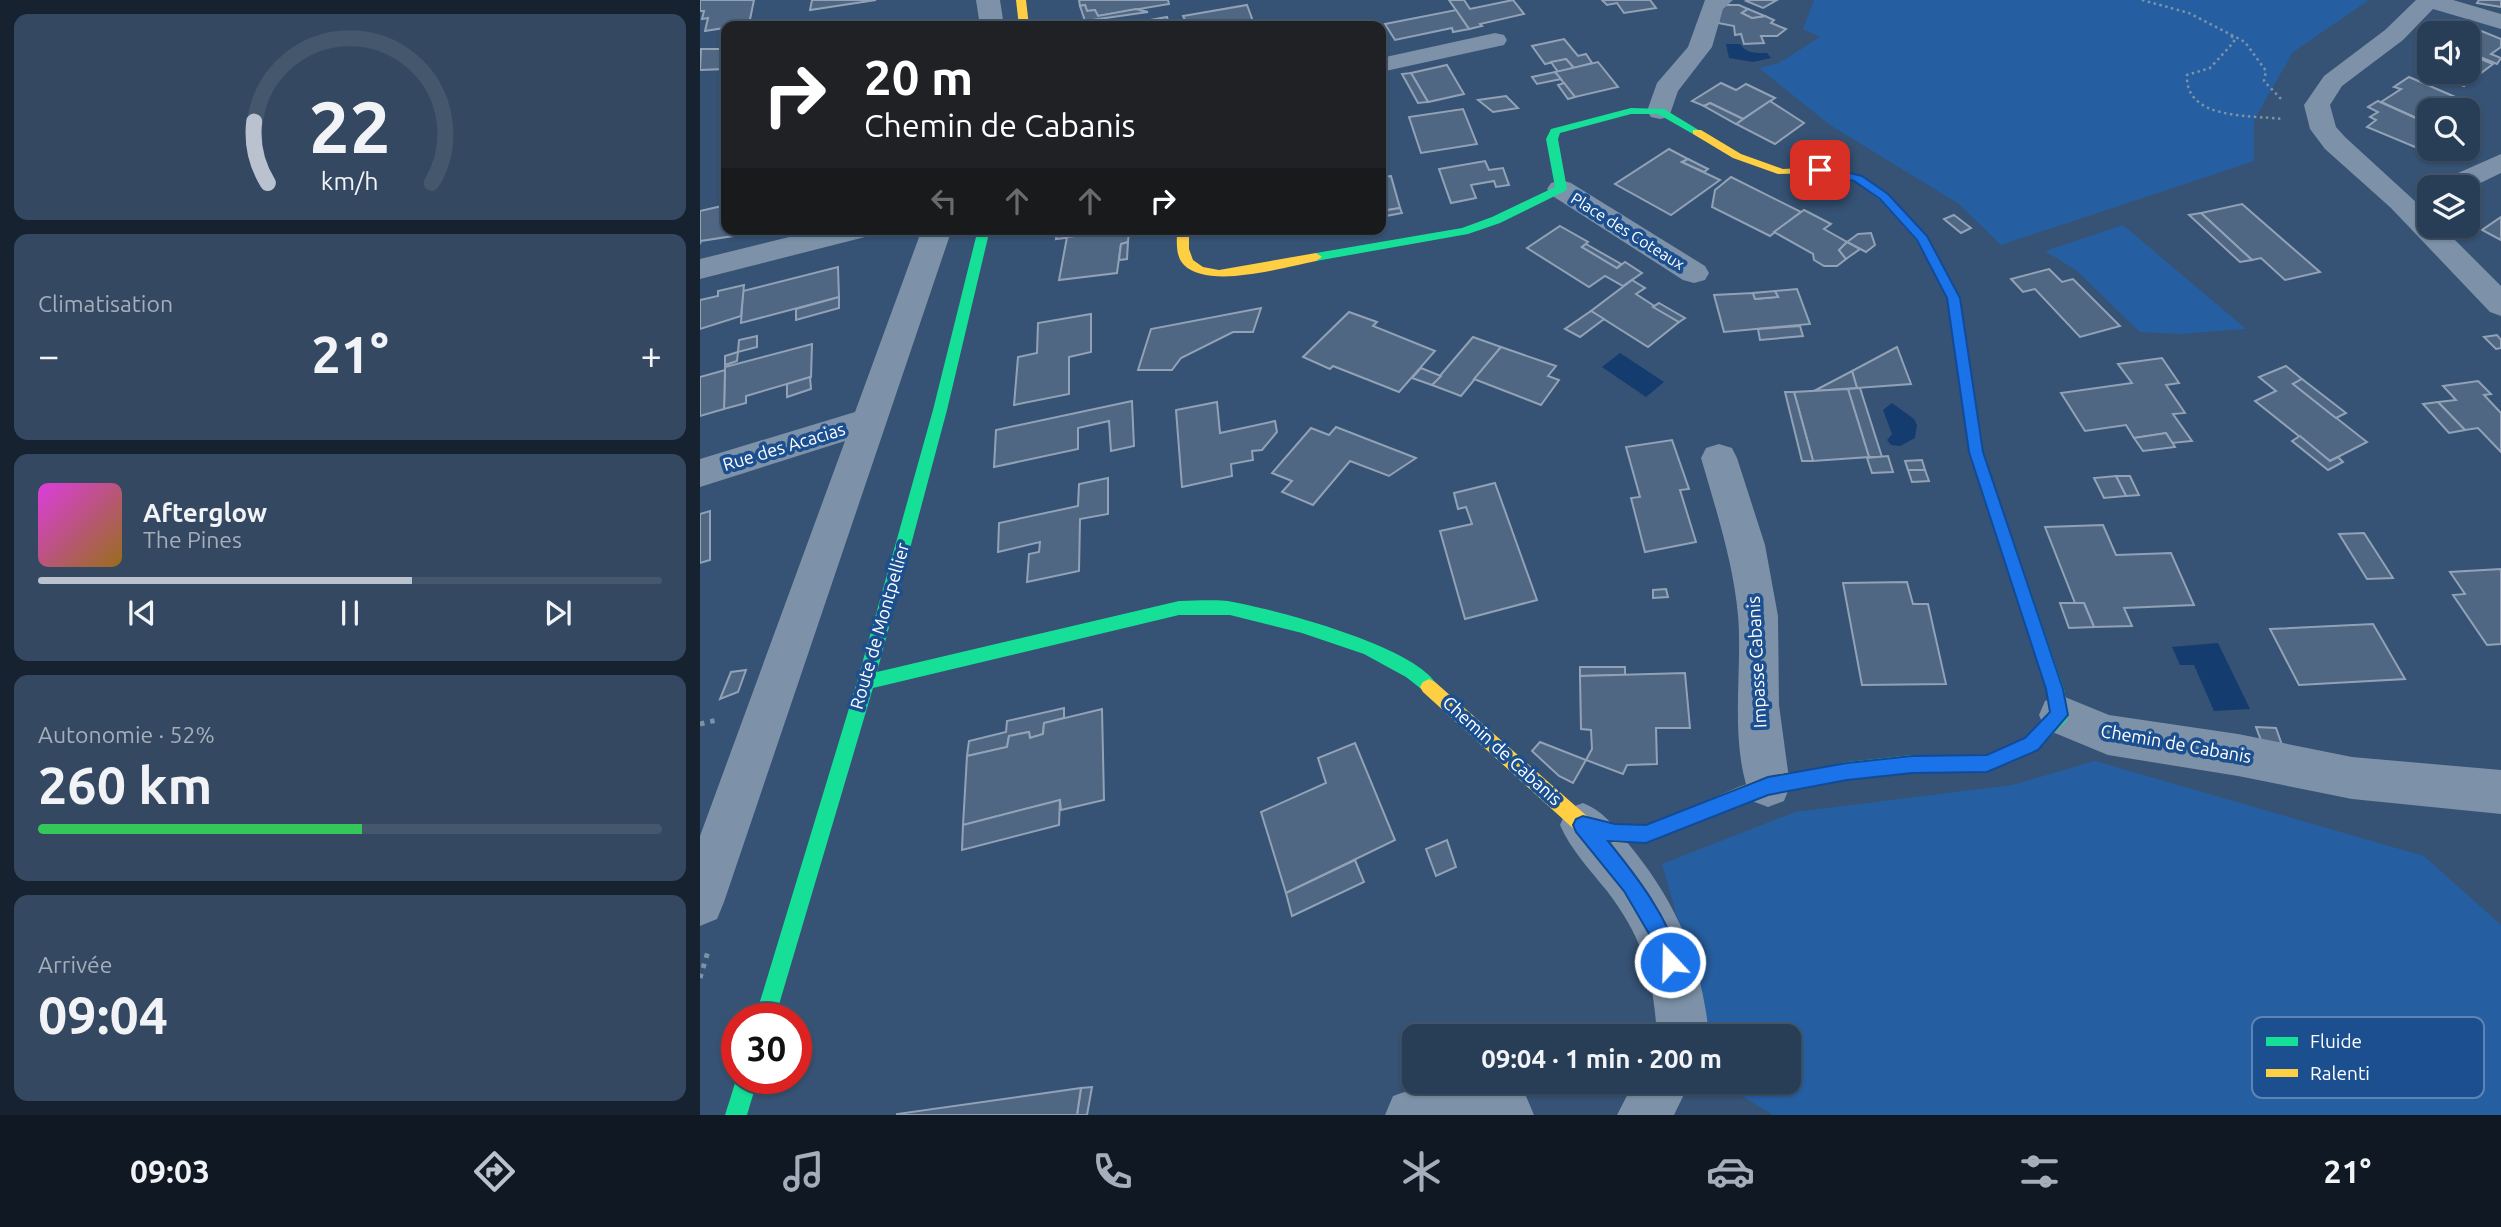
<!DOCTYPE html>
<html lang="fr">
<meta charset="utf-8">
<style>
body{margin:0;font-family:Ubuntu,sans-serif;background:#344961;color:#f1f3f6;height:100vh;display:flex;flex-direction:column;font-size:26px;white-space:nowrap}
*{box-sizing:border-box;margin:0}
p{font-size:23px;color:#a5aeba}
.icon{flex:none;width:38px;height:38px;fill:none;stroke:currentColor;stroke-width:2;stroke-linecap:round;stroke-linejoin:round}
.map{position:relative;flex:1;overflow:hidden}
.details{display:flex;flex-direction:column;gap:14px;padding:14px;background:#162230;width:700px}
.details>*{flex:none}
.hud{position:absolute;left:21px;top:21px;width:665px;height:214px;border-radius:14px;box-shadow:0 2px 5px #0004,0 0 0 2px #44576d;background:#202124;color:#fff;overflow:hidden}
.buttons{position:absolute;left:1717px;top:21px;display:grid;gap:14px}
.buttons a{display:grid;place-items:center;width:63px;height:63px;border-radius:14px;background:#283e57;box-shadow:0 2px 5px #0004,0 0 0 2px #44576d;font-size:35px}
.speed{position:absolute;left:21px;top:1003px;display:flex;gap:14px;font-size:35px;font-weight:700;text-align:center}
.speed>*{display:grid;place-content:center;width:91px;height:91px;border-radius:50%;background:#283e57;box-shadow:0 2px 5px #0004,0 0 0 2px #44576d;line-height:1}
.speed .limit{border:10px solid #d22;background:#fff;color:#111}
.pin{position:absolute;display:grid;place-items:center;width:60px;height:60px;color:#fff;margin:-30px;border-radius:14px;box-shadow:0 4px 10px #0006}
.me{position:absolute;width:77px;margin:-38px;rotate:339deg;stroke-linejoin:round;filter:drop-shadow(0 0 5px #0008)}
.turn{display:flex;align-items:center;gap:24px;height:147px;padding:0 28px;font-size:32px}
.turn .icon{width:91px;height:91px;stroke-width:2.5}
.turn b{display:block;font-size:49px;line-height:60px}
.lanes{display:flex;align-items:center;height:66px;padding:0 28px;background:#0003;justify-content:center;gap:35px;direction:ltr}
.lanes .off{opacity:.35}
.big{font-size:52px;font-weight:700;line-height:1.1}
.details .tile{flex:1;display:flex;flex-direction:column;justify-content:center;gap:10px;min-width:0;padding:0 24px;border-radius:14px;background:#344961}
.details .dial{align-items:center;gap:0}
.dial svg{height:182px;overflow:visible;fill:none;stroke:#44576d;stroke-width:7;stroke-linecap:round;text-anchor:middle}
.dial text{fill:#f1f3f6;stroke:none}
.song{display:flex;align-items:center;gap:21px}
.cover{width:84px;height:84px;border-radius:10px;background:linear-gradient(135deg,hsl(300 70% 55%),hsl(40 70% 35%))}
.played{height:7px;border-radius:4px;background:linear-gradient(90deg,#b9c2ce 60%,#44576d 60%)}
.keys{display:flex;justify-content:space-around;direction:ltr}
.heat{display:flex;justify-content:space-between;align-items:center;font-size:38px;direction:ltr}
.charge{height:10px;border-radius:5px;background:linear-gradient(90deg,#34c759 52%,#44576d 0)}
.trip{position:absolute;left:702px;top:1024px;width:399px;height:70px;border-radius:14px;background:#283e57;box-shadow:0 2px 5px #0004,0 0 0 2px #44576d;font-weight:700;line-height:70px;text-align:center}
.dock{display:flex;height:112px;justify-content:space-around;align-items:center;background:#101923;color:#a5aeba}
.dock .icon{width:49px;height:49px}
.dock .on{color:#b9c2ce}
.dock b{font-size:32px;color:#f1f3f6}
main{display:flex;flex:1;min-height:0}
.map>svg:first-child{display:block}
</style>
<main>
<section class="details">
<div class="tile dial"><svg viewBox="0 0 100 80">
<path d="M14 69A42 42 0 1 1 86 69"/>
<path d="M14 69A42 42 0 0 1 8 42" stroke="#b9c2ce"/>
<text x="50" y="56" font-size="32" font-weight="700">22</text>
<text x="50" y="72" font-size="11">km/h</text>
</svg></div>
<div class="tile"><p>Climatisation</p>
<div class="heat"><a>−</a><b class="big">21°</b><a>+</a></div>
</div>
<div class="tile">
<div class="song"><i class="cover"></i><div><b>Afterglow</b><p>The Pines</p></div></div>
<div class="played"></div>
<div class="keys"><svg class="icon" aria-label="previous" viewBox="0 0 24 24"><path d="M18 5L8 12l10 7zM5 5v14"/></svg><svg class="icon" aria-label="pause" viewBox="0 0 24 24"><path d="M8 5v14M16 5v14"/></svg><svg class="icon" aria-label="next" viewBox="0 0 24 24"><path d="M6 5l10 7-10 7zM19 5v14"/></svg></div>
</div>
<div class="tile"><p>Autonomie · 52%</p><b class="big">260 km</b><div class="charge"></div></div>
<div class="tile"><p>Arrivée</p><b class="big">09:04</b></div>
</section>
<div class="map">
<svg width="1801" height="1115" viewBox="0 0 1801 1115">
<rect width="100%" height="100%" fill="#365274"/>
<g fill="#265fa1">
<polygon points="1114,0 1669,0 1593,52 1554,120 1554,161 1301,245 1259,204 1130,125 1059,68 1079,63 1120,37 1103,29"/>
<polygon points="1423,225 1546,329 1479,334 1440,332 1377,271 1345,251"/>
<polygon points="1395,761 1724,856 1801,925 1801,1115 1073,1115 1024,1085 1024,1082 1088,1082 1088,1036 1011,1036 962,864 1095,812 1312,785"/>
</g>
<g fill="#153c6e">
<path d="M1026,44h14c7,10 16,9 27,9l4,5 -18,4 -24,-4z"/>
<polygon points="920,353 964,382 946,397 902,367"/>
<polygon points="1192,403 1214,419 1217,425 1215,438 1200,446 1191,445 1187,440 1192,434 1183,410"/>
<polygon points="1518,643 1550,709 1514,711 1494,665 1480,665 1472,647"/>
</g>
<g fill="#506783" stroke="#92a2b6" stroke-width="2">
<polygon points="0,0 54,0 49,24 5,31 8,18 2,19 4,11 0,11"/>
<polygon points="112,0 176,0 110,10"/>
<polygon points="379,0 468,0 469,4 398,16 395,10 387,11 385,5 380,6"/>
<polygon points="749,0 764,0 770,9 813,0 824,14 780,24 782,26 769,29"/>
<polygon points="902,0 950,0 956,8 924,13 917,3 907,5"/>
<polygon points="1048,0 1077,0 1063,8 1046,1"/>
<polygon points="1779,0 1801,0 1801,7 1777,3"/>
<polygon points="385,5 387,11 395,10 398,16 436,9 448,12 385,21 380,6"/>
<polygon points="547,5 554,24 541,26 469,25 486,22 483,16"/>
<polygon points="1022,5 1039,5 1048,9 1042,13 1052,18 1065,16 1074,20 1071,23 1086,29 1077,36 1061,36 1064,43 1044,44 1041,34 1035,35 1034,26 1018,23"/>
<polygon points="1048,9 1065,16 1052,18 1042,13"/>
<polygon points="756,10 769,29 753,32 752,28 695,40 685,24"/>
<polygon points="467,17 469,24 452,26 450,20"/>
<polygon points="1769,26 1801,39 1801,47 1791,54 1801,58 1797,64 1768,52 1768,33 1758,33"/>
<polygon points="864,39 878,56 886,54 892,63 874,68 866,59 845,64 832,46"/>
<polygon points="1,49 26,49 26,69 0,70"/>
<polygon points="1768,54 1793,64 1764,86 1729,72 1768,72"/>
<polygon points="866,59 874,68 858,72 851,62"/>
<polygon points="898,62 918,87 875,97 855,72"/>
<polygon points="747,65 764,94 728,102 711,73"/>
<polygon points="855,72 861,79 837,84 832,77"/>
<polygon points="711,73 728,102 718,103 702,74"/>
<polygon points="1709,77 1767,102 1760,107 1749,102 1737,110 1729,110 1729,116 1723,121 1681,102 1701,89 1694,87"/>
<polygon points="864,83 875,97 868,99 858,85"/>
<polygon points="1021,83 1036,90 1046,84 1075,98 1043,119 1010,103 1004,106 992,101"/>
<polygon points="806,96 818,108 793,112 778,100"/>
<polygon points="1070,101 1104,123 1075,144 1036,124"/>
<polygon points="1678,101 1729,124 1729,147 1715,147 1667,127 1676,120 1670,117 1678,112 1668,107"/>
<polygon points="1010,103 1043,119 1036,124 1004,106"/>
<polygon points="763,109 777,144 721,153 709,117"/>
<polygon points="969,149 988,159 982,162 1020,180 971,215 915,184"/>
<polygon points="988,159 1008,169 1004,172 982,162"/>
<polygon points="785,161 789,170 803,168 809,185 796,187 794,181 771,185 776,198 751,203 739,169"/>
<polygon points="691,176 700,208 681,211 681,177"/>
<polygon points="1031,177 1101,212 1070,236 1012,207 1015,190"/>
<polygon points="1542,204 1620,272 1585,280 1561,258 1552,260 1501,213"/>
<polygon points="26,205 26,229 47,229 46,234 1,241 0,244 0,211"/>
<polygon points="700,208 702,213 681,217 681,211"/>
<polygon points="1104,210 1131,224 1124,229 1147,242 1139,250 1146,259 1137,266 1124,266 1114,260 1113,254 1074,232"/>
<polygon points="1501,213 1552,260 1540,262 1489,215"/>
<polygon points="1254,215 1271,228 1261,233 1244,219"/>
<polygon points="1801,217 1801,240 1782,230"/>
<polygon points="860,226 888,242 882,247 917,268 925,262 942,273 923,286 905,276 889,287 827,248"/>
<polygon points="357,229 406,229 406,233 356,239"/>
<polygon points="429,230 428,242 421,244 417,273 359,280 367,237"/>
<polygon points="1171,233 1175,245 1166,252 1147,242 1158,234"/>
<polygon points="428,242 427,259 419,260 421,244"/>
<polygon points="1147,242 1160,249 1146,259 1139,250"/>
<polygon points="886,244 921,264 917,268 882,247"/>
<polygon points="138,267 139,297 41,323 43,291"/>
<polygon points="1349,269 1362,282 1373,279 1420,326 1380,337 1335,289 1323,292 1311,279"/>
<polygon points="932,280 945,288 936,294 979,322 948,347 891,311"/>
<polygon points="44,285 41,316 0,329 0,300 18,296 18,291"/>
<polygon points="1097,289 1110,324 1024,332 1014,295 1053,293 1055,299 1078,297 1075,291"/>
<polygon points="1075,291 1078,297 1055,299 1053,293"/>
<polygon points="139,297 139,308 96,320 96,309"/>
<polygon points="959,303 985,318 979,322 953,307"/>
<polygon points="561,308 553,332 533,332 481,358 472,370 438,370 451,329"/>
<polygon points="891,311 904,319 880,337 865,329"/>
<polygon points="649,312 677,322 673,326 735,351 699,392 633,366 630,369 603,357"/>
<polygon points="391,314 391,352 369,357 369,394 314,405 318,357 337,353 338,323"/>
<polygon points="1100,326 1103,336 1060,340 1058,329"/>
<polygon points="1797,335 1801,340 1801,348 1796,349 1784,337"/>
<polygon points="57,336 57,347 38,352 39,340"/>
<polygon points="773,337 801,347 761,396 732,385"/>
<polygon points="112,344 111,377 46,396 46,403 24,409 25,367"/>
<polygon points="801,347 856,366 848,376 859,380 841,405 774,379"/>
<polygon points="1197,347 1211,384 1157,388 1152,371"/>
<polygon points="38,352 37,361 25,365 25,356"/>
<polygon points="1462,358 1479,383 1466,385 1485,413 1473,414 1492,441 1472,443 1466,433 1434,438 1426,425 1385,431 1361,393 1432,383 1418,364"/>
<polygon points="1586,366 1602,379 1593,384 1667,442 1630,461 1555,401 1576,391 1559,377"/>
<polygon points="721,368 741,376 732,385 712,378"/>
<polygon points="25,370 24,409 0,416 0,377"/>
<polygon points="1152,371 1157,388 1114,391"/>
<polygon points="110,377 111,389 87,397 87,384"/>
<polygon points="1602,379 1646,413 1636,418 1593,384"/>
<polygon points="1778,381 1791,394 1784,395 1801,413 1801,452 1778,428 1765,430 1738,402 1756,400 1743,386"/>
<polygon points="1160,388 1182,457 1169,457 1148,389"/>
<polygon points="1148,389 1169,457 1113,461 1094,392"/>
<polygon points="1085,392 1094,392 1113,461 1102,461"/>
<polygon points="432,401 434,446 411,451 409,421 378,428 378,449 294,467 296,430"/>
<polygon points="517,402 520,433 575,421 577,432 562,450 552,451 553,460 531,464 532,476 482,487 476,410"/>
<polygon points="1738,402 1765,430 1749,433 1723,404"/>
<polygon points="636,427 716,458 689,476 650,461 613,505 582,492 592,481 572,473 611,428 629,435"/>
<polygon points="1466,433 1475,447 1443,451 1434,438"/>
<polygon points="1600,436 1630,461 1638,457 1643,462 1628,470 1592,441"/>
<polygon points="972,440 989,489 980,490 996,542 945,552 931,498 940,497 926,447"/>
<polygon points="1188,456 1193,472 1172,473 1167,458"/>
<polygon points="1222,460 1225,470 1208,470 1205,461"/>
<polygon points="1208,470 1225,470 1229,481 1212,482"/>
<polygon points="1416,476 1430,476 1439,495 1426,496"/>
<polygon points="1416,476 1426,496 1404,498 1394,478"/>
<polygon points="408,478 408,514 380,519 379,571 327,582 329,554 339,552 340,542 298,552 299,523 378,506 379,484"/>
<polygon points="795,483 837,600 765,619 740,531 772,524 766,507 758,509 754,493"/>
<polygon points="10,511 10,560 0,563 0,514"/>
<polygon points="1403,525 1416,555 1471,553 1494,605 1424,608 1432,626 1394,627 1384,603 1375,603 1345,527"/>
<polygon points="1664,533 1693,578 1667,579 1639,534"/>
<polygon points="1801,569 1801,644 1787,645 1753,595 1765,594 1750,572"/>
<polygon points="1207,582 1213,604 1228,604 1246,684 1162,685 1143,583"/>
<polygon points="966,589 968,597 953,598 953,590"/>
<polygon points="1360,603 1384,603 1394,627 1369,628"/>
<polygon points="1673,624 1705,679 1599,685 1570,629"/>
<polygon points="880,667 925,667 925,675 880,676"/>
<polygon points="46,670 38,692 20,699 31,672"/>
<polygon points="985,673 990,728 956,728 957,764 927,765 923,774 886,760 892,749 891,730 881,729 880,676"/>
<polygon points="364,708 364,718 344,723 343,734 330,738 329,732 309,736 307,747 267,756 269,741 306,732 307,721"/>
<polygon points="402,709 404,800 361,810 360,800 263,825 267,756 307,747 309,736 329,732 330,738 343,734 344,723"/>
<polygon points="1556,727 1576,728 1582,745 1562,743"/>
<polygon points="840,742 886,760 873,783 859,776 832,751"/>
<polygon points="655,743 695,840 586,893 561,812 626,783 618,758"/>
<polygon points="360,800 359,825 262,850 263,825"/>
<polygon points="747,840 756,867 736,876 726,849"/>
<polygon points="655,860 664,882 592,916 586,893"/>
<polygon points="392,1087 387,1115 377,1115 381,1088"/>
<polygon points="381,1088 377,1115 197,1115 197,1114"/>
</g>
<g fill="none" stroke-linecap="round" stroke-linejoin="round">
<g stroke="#7d92a8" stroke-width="2.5" stroke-dasharray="2.5 3.5" stroke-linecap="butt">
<polyline points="1442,0 1489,13 1545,42 1566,71 1564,81 1582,100"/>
<path d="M1531,36l4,3 -2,4 -23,25 -23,7c-2,45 63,40 95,44"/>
</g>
<g stroke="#7d92a8" stroke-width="5" stroke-dasharray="4.5 6" stroke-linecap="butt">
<polyline points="0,724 17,720"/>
<polyline points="0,978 9,948"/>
</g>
<g fill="#7d92a8" fill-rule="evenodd">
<polygon points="276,0 300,0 304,26 280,26"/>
<polygon points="1005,0 1033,0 1023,9 1012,47 978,91 969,117 960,119 951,117 947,111 957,83 988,47"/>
<polygon points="1716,0 1753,0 1801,14 1801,29 1733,9 1703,40 1642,86 1630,105 1636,127 1645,137 1729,214 1729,226 1741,226 1801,286 1801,316 1790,312 1691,208 1625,149 1610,129 1604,105 1624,76 1685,30"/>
<polygon points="795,33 804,35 807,40 804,45 681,72 681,58"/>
<polygon points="1801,154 1801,173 1768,189 1736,187 1740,181"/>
<polygon points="861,180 871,183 1005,266 1009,273 1005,280 994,283 983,280 851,195 847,189 851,183"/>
<polygon points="121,229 174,229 169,236 0,279 0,259"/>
<polygon points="222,229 252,229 24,902 17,919 0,926 0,836 145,441 0,487 0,459 155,412"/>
<path d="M1019,444l13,4 5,10 28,87 13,71 1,89 11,81 -6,15 -16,6 -16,-6c-24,-56 -9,-127 -14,-186 -5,-54 -22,-105 -37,-157l5,-10z"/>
<polygon points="1360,695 1409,715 1538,734 1652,757 1801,770 1801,814 1652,799 1538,776 1408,755 1345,729 1339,715 1345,701"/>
<path d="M883,803c20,8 30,22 43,38 49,58 76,119 83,195h-52c-4,-61 -13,-96 -50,-145 -17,-21 -36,-41 -47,-66l7,-16z"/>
<polygon points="733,1082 788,1082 826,1096 834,1115 685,1115 693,1096"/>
<polygon points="934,1082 990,1082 974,1115 917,1115"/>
</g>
<g fill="#16e098" fill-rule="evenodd">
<polygon points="931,108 964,109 1002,132 993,134 958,114 931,114 860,133 858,139 867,189 865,191 800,223 768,234 616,261 610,257 616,253 762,228 792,217 855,187 846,139 851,129"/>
<path d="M278,229h12l-43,181 -70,262 302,-71c17,0 37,-2 54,1 43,8 186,45 205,85l-3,5 -6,3 -23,-18 -42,-23 -62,-21 -72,-18h-51l-306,73 -98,330h-20l102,-336 76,-272z"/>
<polygon points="1274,431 1281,436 1283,452 1364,689 1369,715 1366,721 1337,750 1287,771 1212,773 1147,780 1098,789 1092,786 1089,780 1092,774 1147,762 1212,755 1286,755 1325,738 1351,712 1346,689 1269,452 1267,436"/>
<polygon points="37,1077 58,1078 47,1115 25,1115"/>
</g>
<g fill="#ffcf43" fill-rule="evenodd">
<polygon points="316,0 326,0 329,26 319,26"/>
<polygon points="993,130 1001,130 1041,154 1083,169 1120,167 1158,175 1188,194 1226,236 1260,298 1281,436 1279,440 1274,441 1267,436 1248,298 1217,241 1180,200 1154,181 1120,173 1078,174 1033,158 993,134"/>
<path d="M477,229h12v20l4,11 10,7 16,3 97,-17 6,4 -6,4c-31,6 -107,29 -132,4 -9,-9 -7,-24 -7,-36z"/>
<path d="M729,679l6,3 153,135c19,5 39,12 59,7 35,-7 127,-62 157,-50l3,6 -3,6 -36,9 -122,48h-31l-39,-12 -153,-139 -3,-5 3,-5z"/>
</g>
</g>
<path fill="#1a73e8" stroke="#114b97" stroke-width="2" d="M1120,166l42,10 26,18 39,42 33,62 23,154 80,237 5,26 -30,35 -51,22 -75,1 -65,7 -79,15 -122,48 -38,-2c30,37 59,75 73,121l-3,7 -8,3 -7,-3 -8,-25 -31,-53 -48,-59 -3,-7 3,-6 7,-3 32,8 31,1 122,-48 79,-14 65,-7 75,-1 38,-17 25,-26 -4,-23 -77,-237 -22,-154 -30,-58 -37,-41 -26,-18 -38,-9 -1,-2z"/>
<g text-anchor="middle" stroke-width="7" stroke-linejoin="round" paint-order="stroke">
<g font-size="16" fill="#fff" stroke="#1b4f8f">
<text transform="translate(928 231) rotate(32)" y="6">Place des Coteaux</text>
</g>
<g font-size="18" fill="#fff" stroke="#1b4f8f">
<text transform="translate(84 447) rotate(-17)" y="6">Rue des Acacias</text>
<text transform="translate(180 626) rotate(-74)" y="6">Route de Montpellier</text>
<text transform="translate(1057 662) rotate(-93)" y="6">Impasse Cabanis</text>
<text transform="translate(1476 744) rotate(10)" y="6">Chemin de Cabanis</text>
<text transform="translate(802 751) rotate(42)" y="6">Chemin de Cabanis</text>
</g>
</g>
<rect x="1552" y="1017" width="232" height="81" rx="10" fill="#1b4f8f" stroke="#5f84b1" stroke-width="2"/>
<rect x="1566" y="1037" width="32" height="9" fill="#16e098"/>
<rect x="1566" y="1069" width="32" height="8" fill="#ffcf43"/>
<g font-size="19" fill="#fff">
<text x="1610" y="1048">Fluide</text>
<text x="1610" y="1080">Ralenti</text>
</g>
</svg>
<div class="buttons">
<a><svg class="icon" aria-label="sound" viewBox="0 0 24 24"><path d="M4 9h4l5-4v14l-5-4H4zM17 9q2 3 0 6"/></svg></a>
<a><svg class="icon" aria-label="search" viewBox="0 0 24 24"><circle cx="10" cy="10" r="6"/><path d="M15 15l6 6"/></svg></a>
<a><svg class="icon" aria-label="layers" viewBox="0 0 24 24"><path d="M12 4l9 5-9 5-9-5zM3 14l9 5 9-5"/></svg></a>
</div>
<div class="speed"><div class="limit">30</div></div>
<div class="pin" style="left:1120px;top:170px;background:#d93025"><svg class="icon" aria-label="arrive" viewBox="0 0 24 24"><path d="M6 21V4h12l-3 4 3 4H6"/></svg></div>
<svg class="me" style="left:970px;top:962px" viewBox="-20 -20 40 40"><circle r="17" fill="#1a73e8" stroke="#fff" stroke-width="3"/><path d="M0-11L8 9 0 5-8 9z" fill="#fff"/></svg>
<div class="trip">09:04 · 1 min · 200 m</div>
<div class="hud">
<div class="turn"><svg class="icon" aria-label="right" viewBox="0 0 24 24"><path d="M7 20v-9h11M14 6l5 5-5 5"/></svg><div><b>20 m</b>Chemin de Cabanis</div></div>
<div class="lanes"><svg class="icon off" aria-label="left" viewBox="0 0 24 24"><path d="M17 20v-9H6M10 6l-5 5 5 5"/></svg><svg class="icon off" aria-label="ahead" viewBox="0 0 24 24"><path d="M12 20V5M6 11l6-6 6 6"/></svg><svg class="icon off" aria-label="ahead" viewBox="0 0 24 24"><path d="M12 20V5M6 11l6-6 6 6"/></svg><svg class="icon" aria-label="right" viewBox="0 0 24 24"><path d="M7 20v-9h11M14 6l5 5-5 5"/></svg></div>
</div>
</div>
</main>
<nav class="dock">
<b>09:03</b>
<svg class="icon on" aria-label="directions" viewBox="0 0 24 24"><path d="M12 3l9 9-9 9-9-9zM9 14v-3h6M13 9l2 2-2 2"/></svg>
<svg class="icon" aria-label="music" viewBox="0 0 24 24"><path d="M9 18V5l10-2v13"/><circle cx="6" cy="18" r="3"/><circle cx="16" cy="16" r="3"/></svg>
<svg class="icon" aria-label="phone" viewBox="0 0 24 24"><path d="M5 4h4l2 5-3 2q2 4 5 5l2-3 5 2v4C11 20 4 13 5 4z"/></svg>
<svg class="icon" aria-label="climate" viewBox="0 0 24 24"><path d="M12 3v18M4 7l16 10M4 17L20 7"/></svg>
<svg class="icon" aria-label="car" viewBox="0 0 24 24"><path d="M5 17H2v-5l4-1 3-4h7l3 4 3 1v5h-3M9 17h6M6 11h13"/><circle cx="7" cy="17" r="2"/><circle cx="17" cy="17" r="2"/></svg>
<svg class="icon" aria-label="filters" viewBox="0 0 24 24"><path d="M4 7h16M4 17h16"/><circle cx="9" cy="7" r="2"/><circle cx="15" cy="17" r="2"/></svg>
<b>21°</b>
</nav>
